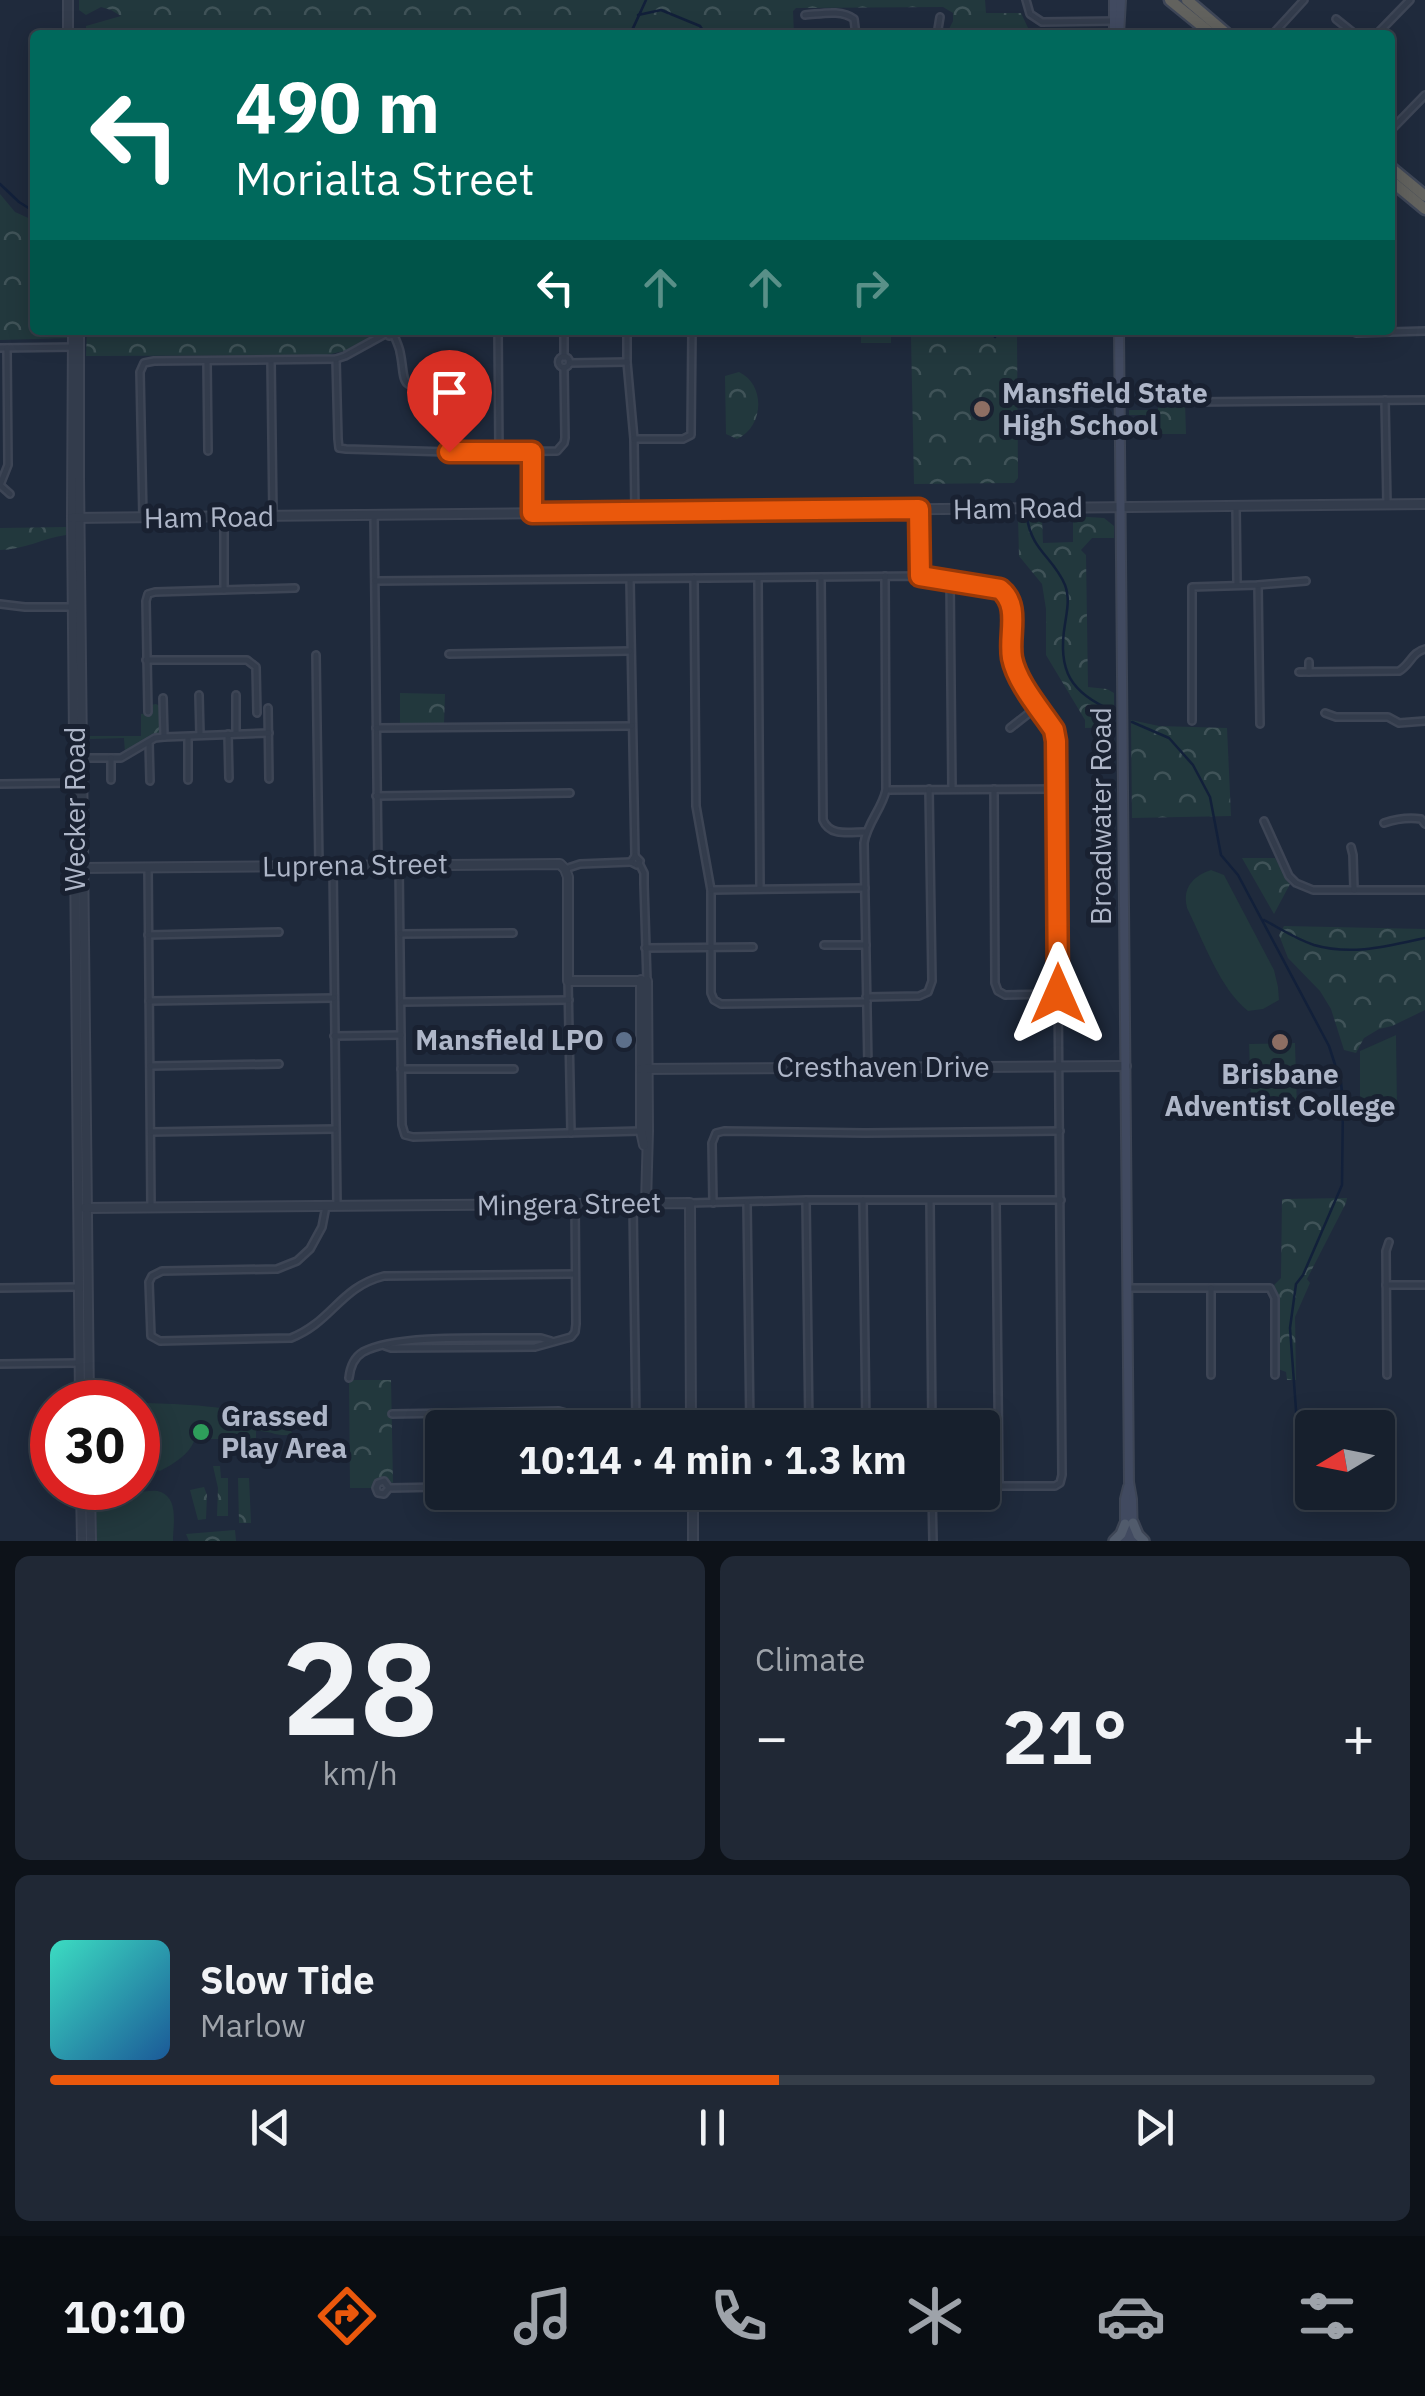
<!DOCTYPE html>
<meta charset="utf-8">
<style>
body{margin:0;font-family:"IBM Plex Sans",sans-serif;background:#202835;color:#f1f3f6;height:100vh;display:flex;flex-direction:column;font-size:38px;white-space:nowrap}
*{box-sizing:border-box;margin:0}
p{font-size:32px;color:#9ea3aa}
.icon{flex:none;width:55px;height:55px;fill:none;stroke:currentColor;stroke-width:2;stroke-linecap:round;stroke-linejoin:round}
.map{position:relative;height:1541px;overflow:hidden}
.side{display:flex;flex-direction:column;gap:15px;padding:15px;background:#0d1219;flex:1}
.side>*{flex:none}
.top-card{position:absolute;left:30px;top:30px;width:1365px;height:305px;border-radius:10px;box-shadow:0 5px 25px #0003,0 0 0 2px #363e49;background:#00695c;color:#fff;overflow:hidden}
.needle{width:65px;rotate:260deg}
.tools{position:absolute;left:1295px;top:1410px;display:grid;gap:20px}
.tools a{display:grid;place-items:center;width:100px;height:100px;border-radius:10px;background:#17202d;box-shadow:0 5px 25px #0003,0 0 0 2px #363e49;font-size:50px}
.speed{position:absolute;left:30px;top:1380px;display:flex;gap:20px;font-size:50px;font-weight:700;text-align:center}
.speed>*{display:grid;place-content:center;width:130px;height:130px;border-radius:50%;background:#17202d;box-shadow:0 5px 25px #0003,0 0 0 2px #363e49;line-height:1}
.speed .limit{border:15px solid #d22;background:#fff;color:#111}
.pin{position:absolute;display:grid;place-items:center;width:85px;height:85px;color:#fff;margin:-102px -42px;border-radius:50% 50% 50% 0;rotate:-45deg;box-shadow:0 0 10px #0007}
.pin .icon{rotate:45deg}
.me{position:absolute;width:110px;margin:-55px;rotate:0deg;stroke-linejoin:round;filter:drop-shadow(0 0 8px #0008)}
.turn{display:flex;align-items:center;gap:35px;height:210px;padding:0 40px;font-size:45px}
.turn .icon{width:130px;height:130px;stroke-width:2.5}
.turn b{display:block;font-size:70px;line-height:85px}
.lanes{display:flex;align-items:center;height:95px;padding:0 40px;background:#0003;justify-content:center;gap:50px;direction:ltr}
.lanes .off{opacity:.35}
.big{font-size:75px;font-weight:700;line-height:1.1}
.side .widget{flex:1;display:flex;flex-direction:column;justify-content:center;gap:15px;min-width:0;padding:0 35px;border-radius:15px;background:#202835}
.side .dial{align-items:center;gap:0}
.dial b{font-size:130px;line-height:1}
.song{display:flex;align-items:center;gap:30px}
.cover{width:120px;height:120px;border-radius:15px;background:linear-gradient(135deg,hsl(170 70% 55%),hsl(210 70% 35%))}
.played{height:10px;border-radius:5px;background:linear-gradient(90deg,#ea580c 55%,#363e49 55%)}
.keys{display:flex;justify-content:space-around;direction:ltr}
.heat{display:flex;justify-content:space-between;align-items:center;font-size:55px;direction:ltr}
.side .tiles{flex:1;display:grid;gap:15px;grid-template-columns:1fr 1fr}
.widget:last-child{grid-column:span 2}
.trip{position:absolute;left:425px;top:1410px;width:575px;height:100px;border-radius:10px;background:#17202d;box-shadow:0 5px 25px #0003,0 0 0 2px #363e49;font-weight:700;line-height:100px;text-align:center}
.tab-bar{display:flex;height:160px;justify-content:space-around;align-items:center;background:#090d12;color:#9ea3aa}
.tab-bar .icon{width:70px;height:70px}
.tab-bar .on{color:#ea580c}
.tab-bar b{font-size:45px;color:#f1f3f6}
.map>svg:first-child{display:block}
</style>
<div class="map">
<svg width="1425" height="1541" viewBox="0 0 1425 1541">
<defs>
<pattern id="forest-crowns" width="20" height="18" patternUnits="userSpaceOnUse" patternTransform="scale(2.5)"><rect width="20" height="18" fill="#22383d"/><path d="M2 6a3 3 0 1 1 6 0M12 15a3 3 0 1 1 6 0" fill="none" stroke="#405358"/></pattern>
</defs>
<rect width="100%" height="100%" fill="#1f2a3c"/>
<g fill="#22383d">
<rect x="861" y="330" width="30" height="13"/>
<path d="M1211,870l13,5 50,95 4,17 1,13 -16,9 -15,2c-28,-22 -45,-71 -61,-103 -5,-20 6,-32 24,-38z"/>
<polygon points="1396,1035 1397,1104 1360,1105 1360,1051"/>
<polygon points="1295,1043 1297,1107 1251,1108 1249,1044"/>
<path d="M138,1403c31,0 139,3 155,31 -16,4 -22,-4 -37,-3v14l-6,-4h-30l-1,-2h-24c-6,16 -20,24 -35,32l-22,-9z"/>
<path d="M96,1488l37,2 2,2c8,0 20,-3 26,0 18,7 12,34 12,49h-76z"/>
</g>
<g fill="url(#forest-crowns)">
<polygon points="79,0 645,0 628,35 86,35 86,26 121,16 111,10 101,7 86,15 79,10"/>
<polygon points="647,0 985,0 986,13 1021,13 1029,30 948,31 953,21 953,13 943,7 796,8 793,11 794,35 631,35"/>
<polygon points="0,194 15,212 35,221 35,330 70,330 70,338 0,340"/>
<polygon points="87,330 382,330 344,351 327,355 86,356"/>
<polygon points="1017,336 1018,478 1014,483 914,484 911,337"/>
<path d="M739,372c27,13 25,55 -2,67l-11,-5 -1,-58z"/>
<polygon points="1158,403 1185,403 1186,434 1158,434 1157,415 1129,415 1129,410 1158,410"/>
<polygon points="1021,513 1039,513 1040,517 1042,517 1043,543 1073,542 1073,516 1104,518 1114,526 1114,538 1092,538 1081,550 1086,555 1088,687 1107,689 1114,693 1114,727 1085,728 1085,720 1046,655 1046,609 1042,584 1019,556 1018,517"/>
<path d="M66,527v8c-22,3 -43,15 -66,15v-22z"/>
<polygon points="400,693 445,694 444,724 400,724"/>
<polygon points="156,704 160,706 160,733 125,753 124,738 90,739 90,736 141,736 141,714 150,713 151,705"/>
<polygon points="1131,720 1159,726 1227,728 1231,816 1132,818"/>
<polygon points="1242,858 1275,858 1290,884 1274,914"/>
<polygon points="1284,926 1425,929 1425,1010 1392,1026 1379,1029 1364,1038 1356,1053 1344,1050 1331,1009 1320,991 1288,958 1279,935"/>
<polygon points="1347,1198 1346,1203 1307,1279 1310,1283 1295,1317 1296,1380 1287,1380 1286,1372 1278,1369 1279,1298 1274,1285 1281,1278 1282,1199"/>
<polygon points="349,1380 391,1380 393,1483 382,1478 375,1481 372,1488 350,1488"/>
<polygon points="213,1466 220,1466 221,1478 228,1478 228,1516 217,1516 218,1488"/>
<polygon points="238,1478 249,1478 251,1523 239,1523"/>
<polygon points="204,1487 207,1495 206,1519 198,1520 190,1490"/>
<polygon points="96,1488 111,1488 110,1492 104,1491 103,1496 103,1541 97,1541"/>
<polygon points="235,1530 236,1541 189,1541 186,1534"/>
</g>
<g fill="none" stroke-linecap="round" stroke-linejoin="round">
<g stroke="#12203a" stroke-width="2.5">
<polyline points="638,15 661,10 700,26 706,35"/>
<polyline points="630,35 646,0"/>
<polyline points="0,184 19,202 35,212"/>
<polyline points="993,330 995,337"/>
<path d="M1027,517c4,33 27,41 38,68 5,13 2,26 0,39 -8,47 6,69 48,87"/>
<polyline points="1132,722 1169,738 1193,765 1210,797 1221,855 1238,875 1329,1046 1341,1083 1343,1101 1342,1185 1303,1275 1296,1284 1290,1328 1299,1451"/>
<path d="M1264,920c17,9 32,19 50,25 38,11 74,1 111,-7"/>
</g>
<g stroke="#3d4555" stroke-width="10">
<g id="minor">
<polyline points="1026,0 1030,14 1042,22 1116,21"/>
<path d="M805,15c16,-1 36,-6 49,4l2,16"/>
<polyline points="1336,19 1356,35"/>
<polyline points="937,35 940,17"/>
<polyline points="1272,35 1304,0"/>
<polyline points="1376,35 1410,0"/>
<polyline points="1390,131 1425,95"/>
<polyline points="384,330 389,336 394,335 397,330"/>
<polyline points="498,330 499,452"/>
<polyline points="564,330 564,357"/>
<polyline points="627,330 627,362 634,439 635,512"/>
<polyline points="1349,330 1356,333 1425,331"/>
<path d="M394,335c1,3 6,14 6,17 6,26 -3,43 36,28"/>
<polyline points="0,348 76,347"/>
<polyline points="7,348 8,465 0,485 10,494"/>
<circle cx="564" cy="362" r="5.5"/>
<polyline points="336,359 338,439 339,448 346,449 449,452 557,451 564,443 565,438 564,368"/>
<polyline points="271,360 273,516"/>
<polyline points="207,361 208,451"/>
<polyline points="570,363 627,362"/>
<polyline points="1385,400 1387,505"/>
<polyline points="1195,402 1425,400"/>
<polyline points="634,439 683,439 691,435 692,330"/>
<polyline points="532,452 532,513"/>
<polyline points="1236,506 1237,583"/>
<polyline points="919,509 920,576"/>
<polyline points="374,514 378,865"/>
<polyline points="143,518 140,372 144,363 154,361 336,359 345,356 385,334"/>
<path d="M821,577l2,243c7,17 27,12 42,12"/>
<polyline points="694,578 696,806 711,890 711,993 714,1000 721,1004 867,1002"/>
<polyline points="758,578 760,889"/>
<polyline points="630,580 635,856"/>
<polyline points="950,580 952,789"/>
<polyline points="375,581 920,576 1000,589 1006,593 1010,599 1012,609 1012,655 1015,671 1053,729 1056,741 1062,1475 1060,1483 1055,1486 982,1486"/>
<polyline points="1258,585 1260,724"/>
<polyline points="224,590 224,516"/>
<polyline points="0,604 25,607 72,607"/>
<polyline points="449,654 630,651"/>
<polyline points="316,655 319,866"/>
<polyline points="146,660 247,660 256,667 257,713"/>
<polyline points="1309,662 1309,672"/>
<path d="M1299,672l100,-1c11,-6 13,-19 26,-22"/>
<polyline points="199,695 200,735"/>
<polyline points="163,698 164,737"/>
<polyline points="268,708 269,779"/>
<polyline points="148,712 146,601 148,594 155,592 295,588"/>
<polyline points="1325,713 1336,717 1388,717 1399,723 1425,721"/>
<polyline points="1192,721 1192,587 1258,585 1306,581"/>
<polyline points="376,728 632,726"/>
<polyline points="1010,728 1038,706"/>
<polyline points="236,733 236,695"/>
<polyline points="228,734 229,778"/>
<polyline points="188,737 188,780"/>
<polyline points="149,742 150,781"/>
<polyline points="82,758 121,758 155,738 164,737 269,733"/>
<polyline points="111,758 111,780"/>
<polyline points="0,784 74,783"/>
<polyline points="994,789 995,983 998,991 1005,995 1058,994"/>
<polyline points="886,790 1056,789"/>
<polyline points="376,796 570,793"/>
<polyline points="1264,821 1289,876 1296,883 1313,890 1425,890"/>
<path d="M1384,823c12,-4 24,-6 37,-4l4,5"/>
<polyline points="1351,847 1353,855 1354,890"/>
<polygon points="635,856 640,861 637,865 631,862"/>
<polyline points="639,863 644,873 644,884 647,981"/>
<polyline points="333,865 337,1206"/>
<polyline points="399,865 402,1125 405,1135 413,1137 641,1131"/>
<polyline points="148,867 151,1208"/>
<polyline points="565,869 580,864 631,862"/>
<polyline points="711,890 865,888"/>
<polyline points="400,934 513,933"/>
<polyline points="148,935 279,932"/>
<polyline points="824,945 866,945"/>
<polyline points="645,948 753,947"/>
<polyline points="568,981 571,1133"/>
<polyline points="866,997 919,996 928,992 932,981 929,789"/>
<polyline points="149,1001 334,998"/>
<polyline points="402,1002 569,1000"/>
<polyline points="334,1036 401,1035"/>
<polyline points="150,1066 279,1064"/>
<path d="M868,1067l-4,-224c3,-20 18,-34 22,-53l-1,-214"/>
<polyline points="401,1069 514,1069"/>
<polyline points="151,1132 335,1129"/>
<polyline points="806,1200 809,1428"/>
<polyline points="863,1200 866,1428"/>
<polyline points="930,1201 932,1428"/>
<polyline points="996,1201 999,1486"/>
<polyline points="633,1203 636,1425"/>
<polyline points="690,1203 806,1200 1061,1200"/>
<polyline points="713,1203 712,1143 716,1133 724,1131 865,1133 1060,1131"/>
<polyline points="747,1203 750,1428"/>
<path d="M326,1206l-4,21 -12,22 -13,12 -20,8 -115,2 -10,5 -3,6 2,54 9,5 131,-3c41,-16 49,-51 93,-62l191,-2"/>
<polyline points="1386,1285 1425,1285"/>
<polyline points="0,1288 79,1287"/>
<polyline points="1128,1288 1270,1288 1275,1298 1275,1375"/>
<polyline points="385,1346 391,1348 535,1347 571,1337 575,1332 576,1324 575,1203"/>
<polyline points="0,1364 79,1363"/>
<polyline points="1211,1375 1211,1288"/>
<polyline points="1387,1375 1386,1251 1389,1242"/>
<path d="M349,1378c1,-10 4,-20 14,-26 35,-19 135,-13 178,-14l10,3"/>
<polyline points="392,1414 559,1411 609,1425 691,1425"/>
<polyline points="389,1488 384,1481 378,1483 376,1488 378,1493 384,1494 389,1488 442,1487"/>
<polyline points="932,1492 933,1541"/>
</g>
</g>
<g stroke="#3d4555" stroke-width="12">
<g id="tertiary">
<polyline points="68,0 68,35"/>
<polyline points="73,330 72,518 80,1402"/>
<polyline points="79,330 79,478 89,1402"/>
<polyline points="72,518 1425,504"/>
<polyline points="80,868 560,864 565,869 568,877 568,981 647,981 648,1131 646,1203"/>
<polyline points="641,980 641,1131 644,1145"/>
<polyline points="641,1069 1126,1066"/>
<polyline points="85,1208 690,1203 691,1428"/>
<polyline points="81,1488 82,1541"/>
<polyline points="90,1488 91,1541"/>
<polyline points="693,1492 693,1541"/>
</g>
</g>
<g stroke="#3d4555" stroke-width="12">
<g id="secondary">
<polyline points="1114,0 1114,35"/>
<polyline points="1119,35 1121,0"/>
<polyline points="1119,330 1129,1482 1132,1499 1133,1541"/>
<polyline points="1125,1541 1125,1499 1128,1487"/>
</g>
</g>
<g stroke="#3d4555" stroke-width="14">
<g id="primary">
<polyline points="1133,1523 1138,1535 1144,1541"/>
<polyline points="1114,1541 1121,1534 1125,1524"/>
</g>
</g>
<g stroke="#3e4657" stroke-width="15">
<g id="trunk">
<polyline points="1170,0 1213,35"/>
<polyline points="1187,0 1228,35"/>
<polyline points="1390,167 1425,196"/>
<polyline points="1390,180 1425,209"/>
</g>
</g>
<use href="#minor" stroke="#333c4c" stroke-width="5"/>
<use href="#tertiary" stroke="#333c4c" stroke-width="8"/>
<use href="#secondary" stroke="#414a60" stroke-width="8"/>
<use href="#primary" stroke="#515b6c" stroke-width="9"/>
<use href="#trunk" stroke="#62625e" stroke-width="10"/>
</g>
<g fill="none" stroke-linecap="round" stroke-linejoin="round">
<g stroke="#983908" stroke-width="25">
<path id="route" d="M449,452h83v61l387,-4 1,67 80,13c21,17 8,45 12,69 5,25 28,51 42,72l2,11 2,253"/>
</g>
<use href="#route" stroke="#ea580c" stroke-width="18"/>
</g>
<g fill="#8d6e63" stroke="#192131" stroke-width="4">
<circle cx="982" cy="409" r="10"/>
<circle cx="1280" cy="1042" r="10"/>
</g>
<circle fill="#5c6f8a" stroke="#192131" stroke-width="4" cx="624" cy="1040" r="10"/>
<circle fill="#2e9e5b" stroke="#192131" stroke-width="4" cx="201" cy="1432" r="10"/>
<g text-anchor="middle" stroke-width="10" stroke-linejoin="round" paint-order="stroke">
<g font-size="28" font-weight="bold" fill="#aeb6c8" stroke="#192131" text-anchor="start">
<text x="1002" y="403">Mansfield State<tspan x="1002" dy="32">High School</tspan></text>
<text x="604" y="1050" text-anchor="end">Mansfield LPO</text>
<text x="1280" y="1084" text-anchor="middle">Brisbane<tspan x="1280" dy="32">Adventist College</tspan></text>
<text x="221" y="1426">Grassed<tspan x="221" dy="32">Play Area</tspan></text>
</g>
<g font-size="28" fill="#aeb6c8" stroke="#192131">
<text transform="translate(1018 508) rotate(-1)" y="10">Ham Road</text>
<text transform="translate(209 517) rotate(-1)" y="10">Ham Road</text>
<text transform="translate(75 809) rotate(-90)" y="10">Wecker Road</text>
<text transform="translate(1101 816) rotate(-90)" y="10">Broadwater Road</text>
<text transform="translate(355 865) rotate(-1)" y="10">Luprena Street</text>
<text x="883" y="1077">Cresthaven Drive</text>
<text transform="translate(569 1204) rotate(-1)" y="10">Mingera Street</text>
</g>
</g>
</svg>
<div class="tools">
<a><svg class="needle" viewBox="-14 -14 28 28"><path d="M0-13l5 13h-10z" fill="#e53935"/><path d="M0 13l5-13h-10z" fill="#9ea3aa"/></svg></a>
</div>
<div class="speed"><div class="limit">30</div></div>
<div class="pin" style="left:449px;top:452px;background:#d93025"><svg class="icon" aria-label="arrive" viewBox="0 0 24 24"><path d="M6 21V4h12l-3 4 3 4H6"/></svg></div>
<svg class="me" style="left:1058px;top:994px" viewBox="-20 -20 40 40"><path d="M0-17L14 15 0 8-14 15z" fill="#ea580c" stroke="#fff" stroke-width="4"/></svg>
<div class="trip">10:14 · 4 min · 1.3 km</div>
<div class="top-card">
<div class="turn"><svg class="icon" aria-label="left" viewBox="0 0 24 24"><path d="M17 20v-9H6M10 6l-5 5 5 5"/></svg><div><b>490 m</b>Morialta Street</div></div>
<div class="lanes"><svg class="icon" aria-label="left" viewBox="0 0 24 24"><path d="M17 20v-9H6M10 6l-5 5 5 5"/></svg><svg class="icon off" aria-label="ahead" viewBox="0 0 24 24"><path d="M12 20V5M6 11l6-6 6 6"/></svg><svg class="icon off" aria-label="ahead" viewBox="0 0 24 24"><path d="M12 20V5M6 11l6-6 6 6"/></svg><svg class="icon off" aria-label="right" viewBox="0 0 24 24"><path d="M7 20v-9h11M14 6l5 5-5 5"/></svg></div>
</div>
</div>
<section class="side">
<div class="tiles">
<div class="widget dial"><b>28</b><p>km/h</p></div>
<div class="widget"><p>Climate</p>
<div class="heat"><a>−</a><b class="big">21°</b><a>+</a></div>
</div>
<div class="widget">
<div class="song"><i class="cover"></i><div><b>Slow Tide</b><p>Marlow</p></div></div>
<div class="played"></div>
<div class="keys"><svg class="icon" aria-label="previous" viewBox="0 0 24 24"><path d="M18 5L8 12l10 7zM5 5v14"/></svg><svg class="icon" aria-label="pause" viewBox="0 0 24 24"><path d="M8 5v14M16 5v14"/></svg><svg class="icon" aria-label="next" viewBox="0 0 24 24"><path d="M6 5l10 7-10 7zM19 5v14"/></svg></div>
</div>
</div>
</section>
<nav class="tab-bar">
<b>10:10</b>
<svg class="icon on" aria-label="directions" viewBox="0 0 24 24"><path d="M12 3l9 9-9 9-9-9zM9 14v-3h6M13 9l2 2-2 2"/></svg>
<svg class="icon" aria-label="music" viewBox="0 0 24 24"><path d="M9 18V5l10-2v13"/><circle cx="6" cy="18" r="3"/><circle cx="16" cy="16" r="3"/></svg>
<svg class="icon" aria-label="phone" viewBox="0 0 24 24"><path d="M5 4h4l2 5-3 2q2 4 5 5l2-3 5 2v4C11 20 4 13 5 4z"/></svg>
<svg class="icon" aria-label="climate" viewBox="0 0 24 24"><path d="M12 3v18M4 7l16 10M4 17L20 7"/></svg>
<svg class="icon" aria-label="car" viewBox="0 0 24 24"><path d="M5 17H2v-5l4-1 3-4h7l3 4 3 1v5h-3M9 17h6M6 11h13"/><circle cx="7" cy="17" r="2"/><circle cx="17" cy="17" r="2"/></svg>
<svg class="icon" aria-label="filters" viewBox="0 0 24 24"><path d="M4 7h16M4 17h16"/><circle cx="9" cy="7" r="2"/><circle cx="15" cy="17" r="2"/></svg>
</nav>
